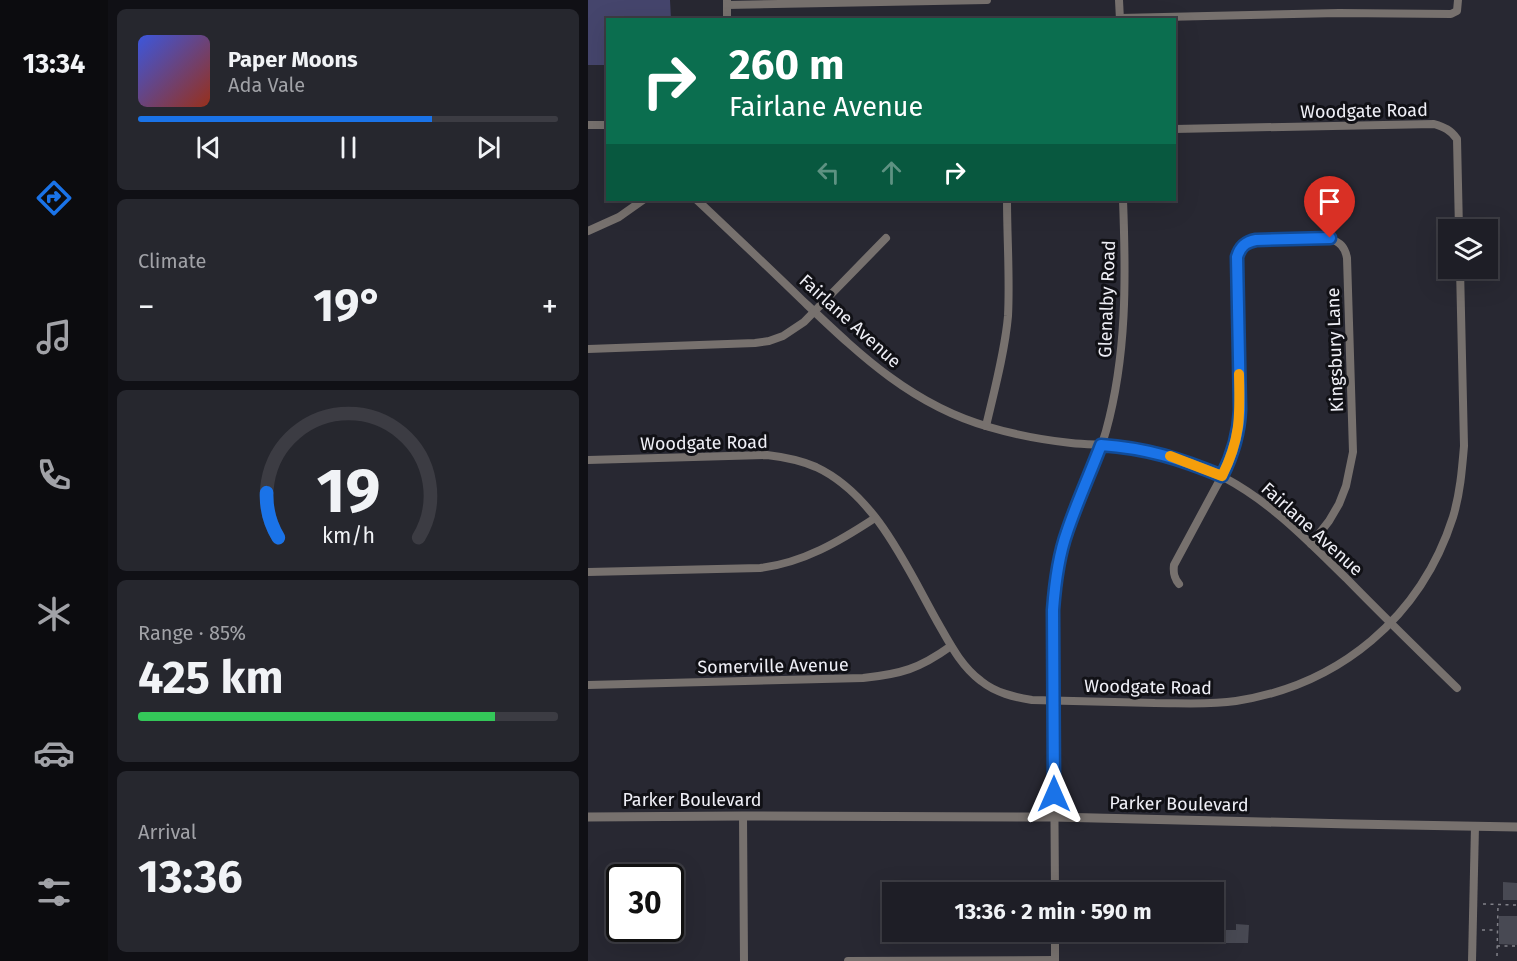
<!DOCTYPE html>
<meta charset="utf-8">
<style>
body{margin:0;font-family:"Fira Sans",sans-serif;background:#26272e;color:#f1f3f6;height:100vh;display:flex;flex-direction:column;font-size:22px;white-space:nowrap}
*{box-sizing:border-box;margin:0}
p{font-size:20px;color:#a1a2a7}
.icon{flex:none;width:33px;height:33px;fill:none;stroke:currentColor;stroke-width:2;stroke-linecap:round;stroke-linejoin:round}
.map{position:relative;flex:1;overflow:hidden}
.details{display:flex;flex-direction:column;gap:9px;padding:9px;background:#101015;width:480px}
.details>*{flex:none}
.banner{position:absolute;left:18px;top:18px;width:570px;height:183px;border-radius:0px;box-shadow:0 6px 24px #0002,0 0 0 2px #3c3c43;background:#0b6e4f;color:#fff;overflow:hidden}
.tools{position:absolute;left:850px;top:219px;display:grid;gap:12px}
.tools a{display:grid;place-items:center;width:60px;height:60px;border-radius:0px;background:#1e1e26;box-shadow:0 6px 24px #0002,0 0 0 2px #3c3c43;font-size:30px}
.speed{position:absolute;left:18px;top:864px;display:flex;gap:12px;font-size:30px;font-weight:700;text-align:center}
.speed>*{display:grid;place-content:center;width:78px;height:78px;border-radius:50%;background:#1e1e26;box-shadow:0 6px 24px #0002,0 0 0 2px #3c3c43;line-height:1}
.speed .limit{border:3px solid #111;border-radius:9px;background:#fff;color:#111}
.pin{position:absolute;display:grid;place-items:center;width:51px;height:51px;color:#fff;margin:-62px -26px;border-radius:50% 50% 50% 0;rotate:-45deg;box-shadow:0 0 6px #0007}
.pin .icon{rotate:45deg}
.me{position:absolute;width:66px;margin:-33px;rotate:0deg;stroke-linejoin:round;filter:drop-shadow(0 0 4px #0008)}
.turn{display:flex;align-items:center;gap:21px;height:126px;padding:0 24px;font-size:27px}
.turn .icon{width:78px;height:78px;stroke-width:2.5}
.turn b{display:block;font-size:42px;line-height:51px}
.lanes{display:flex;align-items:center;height:57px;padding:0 24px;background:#0003;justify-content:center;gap:30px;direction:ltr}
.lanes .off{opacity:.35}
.big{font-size:45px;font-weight:700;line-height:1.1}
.details .widget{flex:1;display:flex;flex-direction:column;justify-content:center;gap:9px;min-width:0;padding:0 21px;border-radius:9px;background:#26272e}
.details .dial{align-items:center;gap:0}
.dial svg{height:156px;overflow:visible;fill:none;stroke:#3c3c43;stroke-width:7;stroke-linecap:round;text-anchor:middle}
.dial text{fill:#f1f3f6;stroke:none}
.song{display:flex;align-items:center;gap:18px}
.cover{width:72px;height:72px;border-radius:9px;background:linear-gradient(135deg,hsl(230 70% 55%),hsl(10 70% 35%))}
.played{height:6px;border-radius:3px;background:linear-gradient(90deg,#1a73e8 70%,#3c3c43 70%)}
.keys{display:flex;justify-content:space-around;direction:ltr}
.heat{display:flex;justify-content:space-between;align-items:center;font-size:33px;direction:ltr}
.charge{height:9px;border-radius:4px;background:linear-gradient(90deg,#34c759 85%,#3c3c43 0)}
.trip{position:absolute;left:294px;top:882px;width:342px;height:60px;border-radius:0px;background:#1e1e26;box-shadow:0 6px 24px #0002,0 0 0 2px #3c3c43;font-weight:700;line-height:60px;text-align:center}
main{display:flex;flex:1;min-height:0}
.dock{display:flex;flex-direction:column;width:108px;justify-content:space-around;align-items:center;background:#0c0c0f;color:#a1a2a7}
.dock .icon{width:42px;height:42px}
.dock .on{color:#1a73e8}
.dock b{font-size:27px;color:#f1f3f6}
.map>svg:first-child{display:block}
</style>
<main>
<nav class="dock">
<b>13:34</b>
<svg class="icon on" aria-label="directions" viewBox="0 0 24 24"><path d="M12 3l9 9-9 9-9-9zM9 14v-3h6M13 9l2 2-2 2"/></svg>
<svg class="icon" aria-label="music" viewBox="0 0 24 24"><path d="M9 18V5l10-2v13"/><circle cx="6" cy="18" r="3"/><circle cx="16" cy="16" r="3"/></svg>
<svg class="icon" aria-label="phone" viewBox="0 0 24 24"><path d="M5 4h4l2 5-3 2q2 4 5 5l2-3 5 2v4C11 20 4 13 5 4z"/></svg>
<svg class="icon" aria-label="climate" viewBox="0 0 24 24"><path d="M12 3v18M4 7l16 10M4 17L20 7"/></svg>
<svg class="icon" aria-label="car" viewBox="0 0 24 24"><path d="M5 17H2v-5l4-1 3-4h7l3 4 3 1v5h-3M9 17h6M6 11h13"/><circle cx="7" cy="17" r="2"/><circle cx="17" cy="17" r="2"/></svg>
<svg class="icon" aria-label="filters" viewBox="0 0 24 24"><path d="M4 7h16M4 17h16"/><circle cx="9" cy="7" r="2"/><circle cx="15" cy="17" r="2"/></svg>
</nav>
<section class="details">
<div class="widget">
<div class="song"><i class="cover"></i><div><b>Paper Moons</b><p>Ada Vale</p></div></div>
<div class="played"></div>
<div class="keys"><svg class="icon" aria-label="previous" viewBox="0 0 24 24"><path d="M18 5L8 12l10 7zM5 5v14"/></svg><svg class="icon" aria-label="pause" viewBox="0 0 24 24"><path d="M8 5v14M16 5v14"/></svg><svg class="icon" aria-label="next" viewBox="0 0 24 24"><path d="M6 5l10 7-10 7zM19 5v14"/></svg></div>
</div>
<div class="widget"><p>Climate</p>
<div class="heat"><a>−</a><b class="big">19°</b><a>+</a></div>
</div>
<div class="widget dial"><svg viewBox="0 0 100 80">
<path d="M14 69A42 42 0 1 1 86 69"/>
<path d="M14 69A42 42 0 0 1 8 46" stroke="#1a73e8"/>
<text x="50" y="56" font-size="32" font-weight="700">19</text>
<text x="50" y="72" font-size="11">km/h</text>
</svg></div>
<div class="widget"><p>Range · 85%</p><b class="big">425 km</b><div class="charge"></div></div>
<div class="widget"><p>Arrival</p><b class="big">13:36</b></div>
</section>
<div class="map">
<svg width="929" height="961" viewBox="0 0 929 961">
<rect width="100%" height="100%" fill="#282832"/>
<polygon fill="#45456c" points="0,0 82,0 83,19 20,20 19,65 0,65"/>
<g fill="#484953">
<polygon points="915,882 929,883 929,900 915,900"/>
<polygon points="911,916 929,916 929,945 911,944"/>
<polygon points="648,924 661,925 660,943 637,943 637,930 648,930"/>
</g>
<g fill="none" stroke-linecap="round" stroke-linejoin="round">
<g stroke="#818189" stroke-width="1.5" stroke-dasharray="3 4.5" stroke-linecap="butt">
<polyline points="895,904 929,905"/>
<polyline points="894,930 909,930"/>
<polyline points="909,946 929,946"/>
<polyline points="909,956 910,904"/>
</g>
<g stroke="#77716e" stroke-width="8">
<polyline points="139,0 139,20"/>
<polyline points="531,0 532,20"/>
<polyline points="139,5 399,0"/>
<polyline points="532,18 751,13 863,14 869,11 870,0"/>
<polyline points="0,125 20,125"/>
<path d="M586,129l260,-5c10,3 17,6 23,15l2,91"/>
<path d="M109,200c35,33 70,66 105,100 56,53 109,105 187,127 27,8 54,13 82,16 19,2 38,1 56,4 33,4 68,15 98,31 47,25 84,64 122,101 36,37 73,73 110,109"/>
<polyline points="0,231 31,217 55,200"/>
<polyline points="0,349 167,343 181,341 195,336 216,322 298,238"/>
<path d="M398,426c8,-34 19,-75 22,-110 2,-38 -1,-78 -1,-116"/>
<path d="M0,460l179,-5c17,2 33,5 49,12 60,28 91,101 122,156 12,21 23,43 43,58 15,12 33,16 51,19 41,1 82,2 123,3 27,0 54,2 81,-2 104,-16 185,-84 217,-184 7,-23 9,-47 11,-71l-4,-178"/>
<path d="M0,572l172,-4c43,-5 80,-27 115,-50"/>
<path d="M591,584c-5,-6 -6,-11 -5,-19l56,-104 6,-17 3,-17 1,-17 -3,-153c3,-10 9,-15 19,-17l74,-1c10,3 15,8 17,19l6,194 -7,34 -7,18 -10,17 -18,23"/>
<path d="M0,685l275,-7c38,-4 56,-9 88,-32"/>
<polyline points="155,816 156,961"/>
<path d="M467,892l-2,-282c2,-26 5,-52 13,-77 11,-35 30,-67 40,-102 21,-76 20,-153 17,-231"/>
<polyline points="467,932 467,961"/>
<polyline points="260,961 467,960"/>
<polyline points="884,961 887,826"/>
</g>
<polyline stroke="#77716e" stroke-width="9" points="0,817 155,816 466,817 763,824 929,827"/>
</g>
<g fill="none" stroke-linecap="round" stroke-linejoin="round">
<g stroke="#114b97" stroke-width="15">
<path id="route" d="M466,794l-1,-184c2,-27 5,-53 14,-78 10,-30 23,-58 34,-87 45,3 80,14 121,31 11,-22 17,-42 18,-66l-3,-153c3,-10 8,-15 19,-17l74,-2"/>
</g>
<use href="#route" stroke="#1a73e8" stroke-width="10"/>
<path stroke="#f59e0b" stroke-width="10" d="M582,456l52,20c19,-38 18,-61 17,-102"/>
</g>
<g text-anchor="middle" stroke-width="6" stroke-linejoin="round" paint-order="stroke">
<g font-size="18" fill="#efeff6" stroke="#111116">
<text transform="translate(776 111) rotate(-1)" y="6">Woodgate Road</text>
<text transform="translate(519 299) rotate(-88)" y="6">Glenalby Road</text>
<text transform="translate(262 321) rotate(42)" y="6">Fairlane Avenue</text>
<text transform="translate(747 350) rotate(-92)" y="6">Kingsbury Lane</text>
<text transform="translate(116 443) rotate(-1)" y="6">Woodgate Road</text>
<text transform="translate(724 529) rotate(42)" y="6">Fairlane Avenue</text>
<text transform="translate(185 666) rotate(-1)" y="6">Somerville Avenue</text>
<text transform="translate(560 687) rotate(1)" y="6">Woodgate Road</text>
<text x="104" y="806">Parker Boulevard</text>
<text transform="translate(591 804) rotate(1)" y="6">Parker Boulevard</text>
</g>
</g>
</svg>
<div class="tools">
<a><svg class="icon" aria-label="layers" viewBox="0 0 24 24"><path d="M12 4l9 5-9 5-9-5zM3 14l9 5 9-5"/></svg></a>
</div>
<div class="speed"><div class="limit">30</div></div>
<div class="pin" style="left:742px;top:238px;background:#d93025"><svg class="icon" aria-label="arrive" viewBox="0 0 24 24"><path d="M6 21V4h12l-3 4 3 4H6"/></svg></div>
<svg class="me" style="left:466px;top:794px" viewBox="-20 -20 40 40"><path d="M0-17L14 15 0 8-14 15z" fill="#1a73e8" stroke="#fff" stroke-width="4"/></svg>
<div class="trip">13:36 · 2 min · 590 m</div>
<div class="banner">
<div class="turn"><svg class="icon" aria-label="right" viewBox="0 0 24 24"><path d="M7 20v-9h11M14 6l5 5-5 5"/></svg><div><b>260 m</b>Fairlane Avenue</div></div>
<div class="lanes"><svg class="icon off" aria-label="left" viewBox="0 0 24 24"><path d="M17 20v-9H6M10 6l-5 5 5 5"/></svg><svg class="icon off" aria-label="ahead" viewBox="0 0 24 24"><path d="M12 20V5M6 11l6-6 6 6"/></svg><svg class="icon" aria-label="right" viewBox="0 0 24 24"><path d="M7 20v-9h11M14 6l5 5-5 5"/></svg></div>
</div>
</div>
</main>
